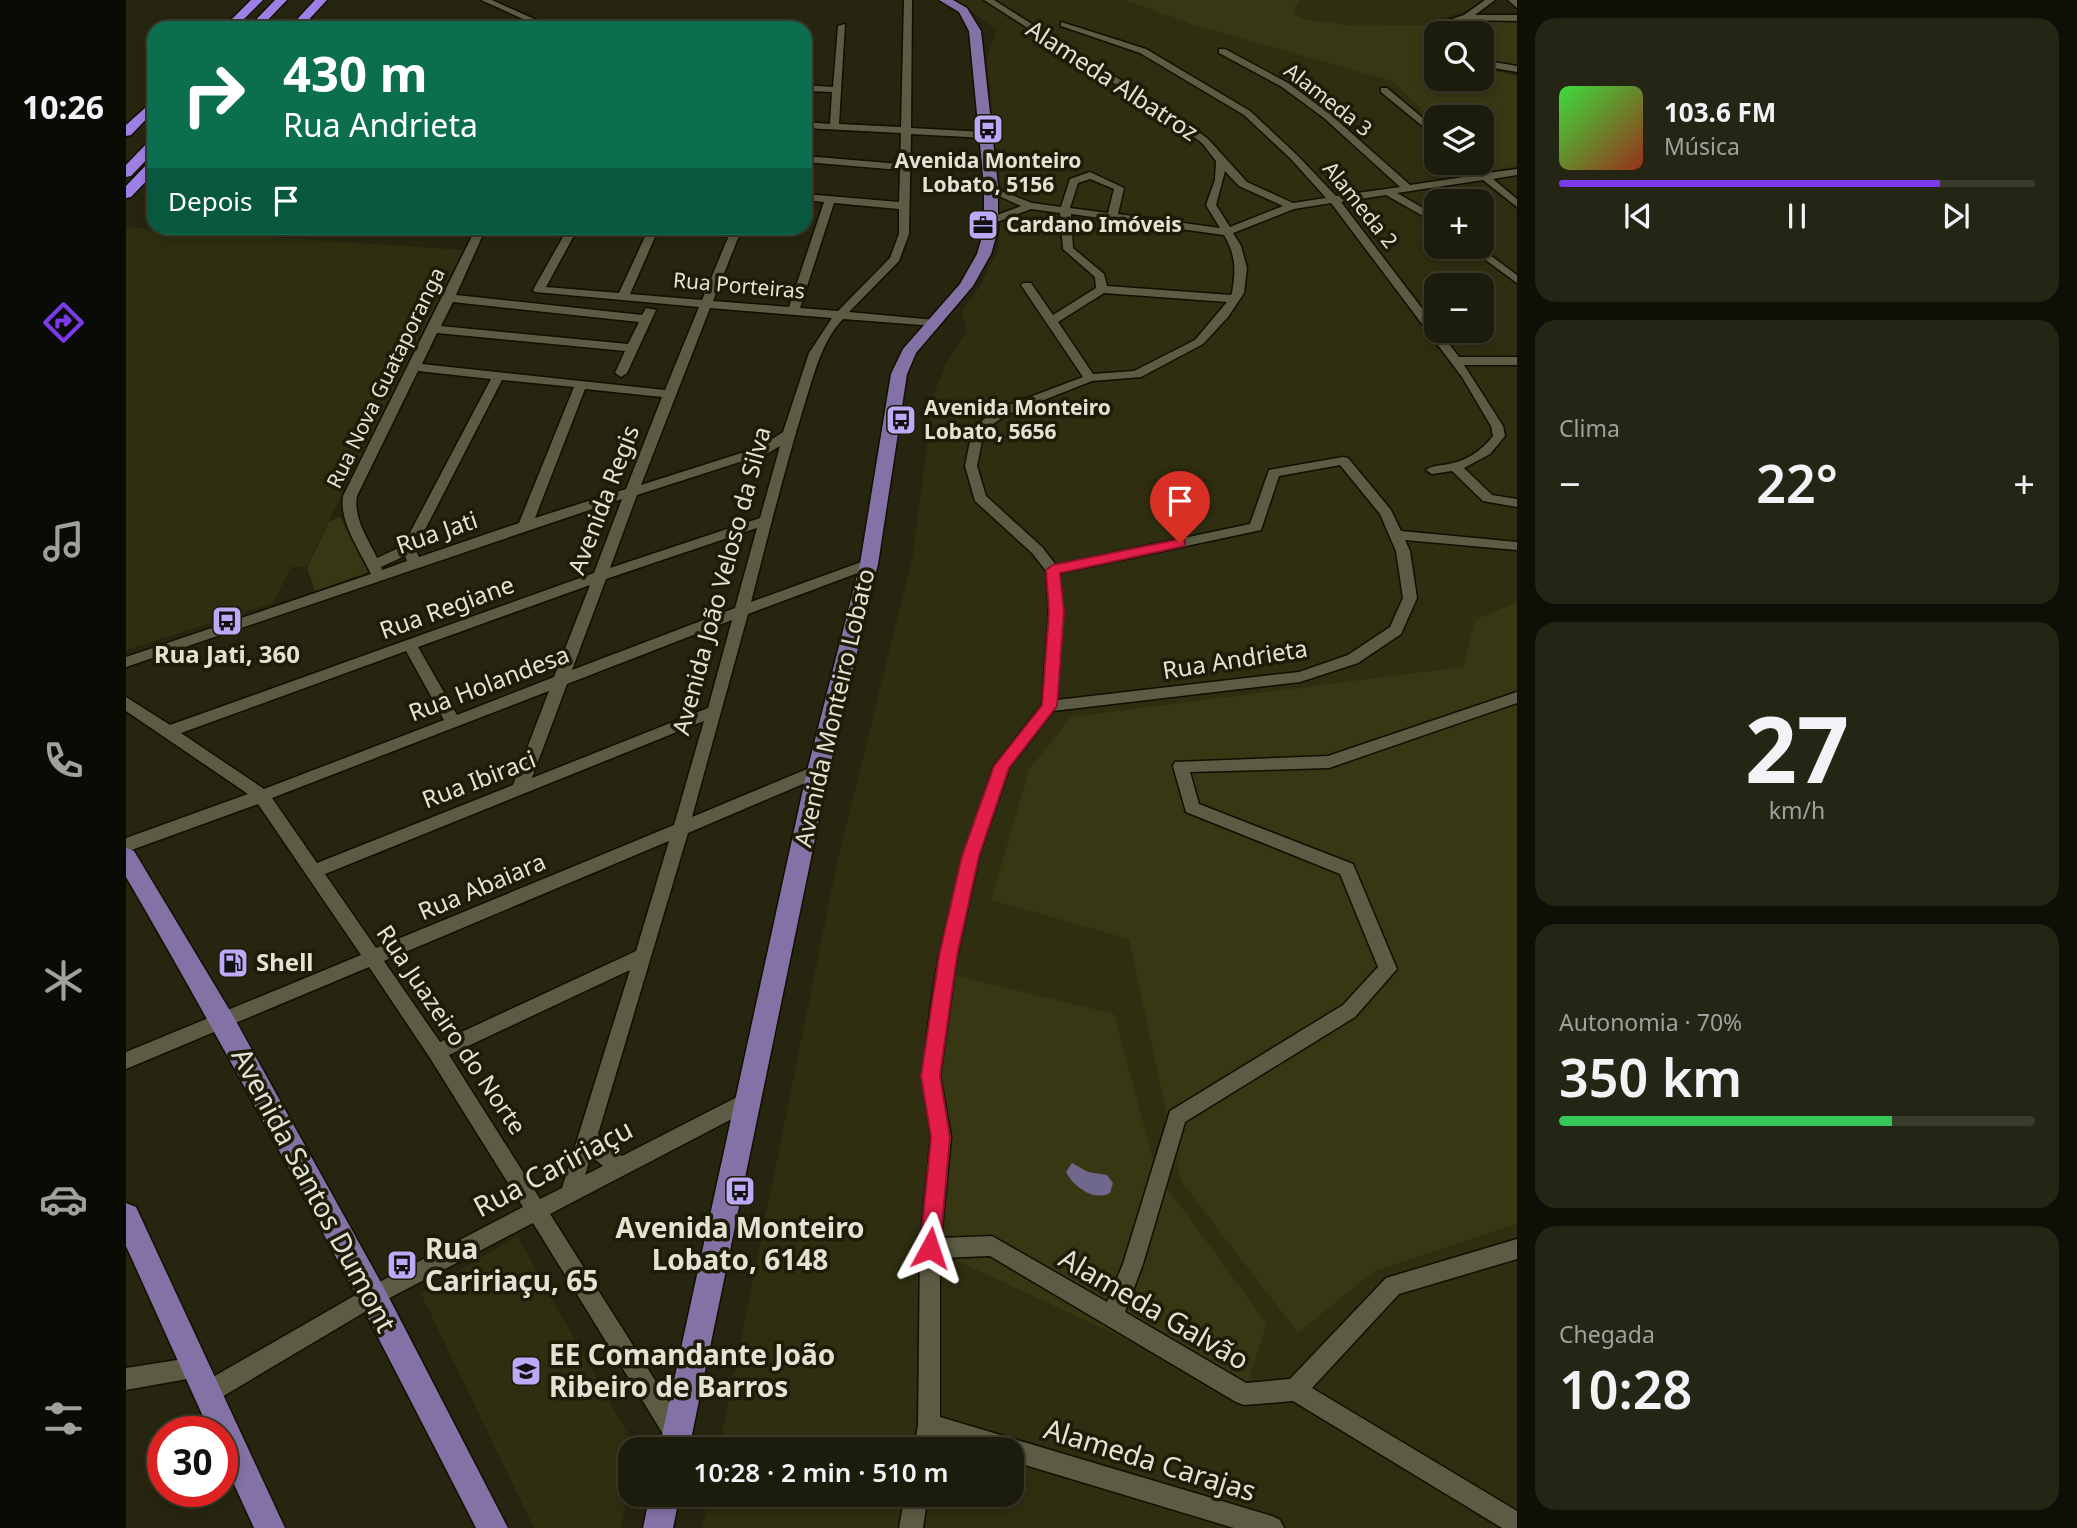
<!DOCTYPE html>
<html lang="pt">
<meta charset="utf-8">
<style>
body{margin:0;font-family:"Noto Sans",sans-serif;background:#252515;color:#f1f3f6;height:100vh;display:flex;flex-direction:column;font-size:26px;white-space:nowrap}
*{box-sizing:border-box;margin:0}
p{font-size:23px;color:#a0a19d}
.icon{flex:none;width:38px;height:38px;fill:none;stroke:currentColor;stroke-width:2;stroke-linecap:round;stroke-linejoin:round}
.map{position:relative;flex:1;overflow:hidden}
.side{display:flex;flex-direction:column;gap:18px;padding:18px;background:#0f0f07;width:560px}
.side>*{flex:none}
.hud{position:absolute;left:21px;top:21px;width:665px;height:214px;border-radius:21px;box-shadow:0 4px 10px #0003,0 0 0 2px #3a3a2d;background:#0b6e4f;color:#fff;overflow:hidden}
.controls{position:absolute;left:1298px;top:21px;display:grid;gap:14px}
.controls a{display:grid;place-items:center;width:70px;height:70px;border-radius:14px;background:#1c1c0c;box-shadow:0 4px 10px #0003,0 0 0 2px #3a3a2d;font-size:35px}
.speed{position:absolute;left:21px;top:1416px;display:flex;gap:14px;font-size:35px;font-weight:700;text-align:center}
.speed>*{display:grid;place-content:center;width:91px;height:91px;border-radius:50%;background:#1c1c0c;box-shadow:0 4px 10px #0003,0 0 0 2px #3a3a2d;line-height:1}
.speed .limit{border:10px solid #d22;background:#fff;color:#111}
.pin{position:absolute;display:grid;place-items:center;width:60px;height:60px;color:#fff;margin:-72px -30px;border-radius:50% 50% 50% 0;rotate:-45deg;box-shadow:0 0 7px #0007}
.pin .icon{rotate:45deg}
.me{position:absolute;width:77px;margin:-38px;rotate:5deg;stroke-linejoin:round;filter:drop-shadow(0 0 5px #0008)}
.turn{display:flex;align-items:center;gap:24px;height:147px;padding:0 21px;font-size:32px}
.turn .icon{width:91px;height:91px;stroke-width:2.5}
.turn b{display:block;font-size:49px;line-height:60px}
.then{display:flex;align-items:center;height:66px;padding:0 21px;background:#0003;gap:14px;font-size:26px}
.big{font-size:52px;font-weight:600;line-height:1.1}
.side .tile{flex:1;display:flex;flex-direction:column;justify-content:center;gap:10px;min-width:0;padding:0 24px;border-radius:21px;background:#252515}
.side .dial{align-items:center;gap:0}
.dial b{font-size:91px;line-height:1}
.song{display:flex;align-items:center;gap:21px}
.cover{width:84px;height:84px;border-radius:10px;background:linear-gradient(135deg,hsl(120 70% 55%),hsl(10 70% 35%))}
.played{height:7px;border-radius:4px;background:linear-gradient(90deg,#7c3aed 80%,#3a3a2d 80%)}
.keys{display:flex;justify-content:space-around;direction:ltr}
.heat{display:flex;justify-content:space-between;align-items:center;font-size:38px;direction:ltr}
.charge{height:10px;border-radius:5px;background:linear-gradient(90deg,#34c759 70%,#3a3a2d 0)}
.trip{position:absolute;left:492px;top:1437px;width:406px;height:70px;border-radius:21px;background:#1c1c0c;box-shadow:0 4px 10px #0003,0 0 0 2px #3a3a2d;font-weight:600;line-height:70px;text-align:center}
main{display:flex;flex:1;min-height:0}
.menu{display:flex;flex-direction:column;width:126px;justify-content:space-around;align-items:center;background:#0b0b05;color:#a0a19d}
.menu .icon{width:49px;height:49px}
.menu .current{color:#7c3aed}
.menu b{font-size:32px;color:#f1f3f6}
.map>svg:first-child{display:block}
</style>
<main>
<nav class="menu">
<b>10:26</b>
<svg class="icon current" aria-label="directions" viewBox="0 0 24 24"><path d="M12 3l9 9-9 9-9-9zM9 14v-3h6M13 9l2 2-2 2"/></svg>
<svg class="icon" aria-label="music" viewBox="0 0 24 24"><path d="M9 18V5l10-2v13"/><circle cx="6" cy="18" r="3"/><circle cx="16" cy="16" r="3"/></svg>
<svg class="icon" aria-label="phone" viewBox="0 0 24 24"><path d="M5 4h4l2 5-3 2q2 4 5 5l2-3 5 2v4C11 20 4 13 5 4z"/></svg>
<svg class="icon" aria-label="climate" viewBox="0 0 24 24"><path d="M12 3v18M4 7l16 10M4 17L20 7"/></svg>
<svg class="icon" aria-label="car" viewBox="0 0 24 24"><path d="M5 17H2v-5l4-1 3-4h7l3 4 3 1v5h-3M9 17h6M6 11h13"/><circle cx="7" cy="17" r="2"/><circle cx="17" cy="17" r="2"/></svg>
<svg class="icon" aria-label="filters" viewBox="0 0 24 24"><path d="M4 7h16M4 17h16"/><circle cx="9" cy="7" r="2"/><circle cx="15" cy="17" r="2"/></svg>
</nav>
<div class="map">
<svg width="1391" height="1528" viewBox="0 0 1391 1528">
<rect width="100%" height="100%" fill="#262610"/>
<g fill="#2f2e10" fill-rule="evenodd">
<path d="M824,0h533l-15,10 -35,11 -6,4 -16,26 26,28h45v-11l35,8v1452h-815l7,-33 303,-1v-45h-293l117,-582 76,-307 22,-166 12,-31 21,-32 -5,-20 20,-28 17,-36v-54l-12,-133 9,-30 -23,-18zM1311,117h45v46h-45zM1311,201h45v46h-45zM1311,285h45v46h-45z"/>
<polygon points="0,227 337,250 180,567 165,567 147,603 0,650"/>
<polygon points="391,1236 510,1449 504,1449 504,1490 494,1528 408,1528 295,1294"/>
</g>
<g fill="#383713">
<polygon points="998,0 1174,0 1168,9 1170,15 1177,19 1228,26 1301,25 1298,36 1304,48 1311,51 1311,79 1356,79 1356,68 1391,76 1391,166 1360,171 1351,163 1356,163 1356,117 1311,117 1311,124 1266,81 1069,25"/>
<polygon points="1344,19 1391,20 1391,68 1356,61 1356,33 1316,33 1320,28"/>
<polygon points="214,517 242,572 189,591 181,568 203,522"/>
<polygon points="1391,602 1391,1224 1247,1272 1172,1333 1055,1181 1003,939 865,900 903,770 945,717 1337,667 1349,620"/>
<polygon points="819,973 988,1014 1031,1174 1141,1324 1118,1394 804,1248"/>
</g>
<path fill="#70678d" d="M946,1163l16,9 19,3 6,8 -3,10c-16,9 -37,-7 -44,-21z"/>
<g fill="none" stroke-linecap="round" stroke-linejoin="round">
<g stroke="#100f00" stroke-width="3">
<g id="minor">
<polygon points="355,0 366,0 428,28 417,28"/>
<path d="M778,0h8l-1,128 74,4 5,3 -5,3 -74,-4 -2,100 -10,27 -50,51 86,8 6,3 -6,3 -92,-7c-22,23 -29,56 -39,87 -20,65 -36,130 -53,196l113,-41h10l2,3 -2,3 -126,47 -56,203 120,-50h12l2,4 -2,4 -136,58 -90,301 11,15 13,7 117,-60 7,-3 7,3 3,6 -3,6 -203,106 134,212 3,8 -3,8 -8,3 -8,-3 -135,-219 -153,80 -165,98 -8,3 -8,-3 -3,-8 3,-8 167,-96 157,-82 -93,-149 -61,-91 -243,102v-17l235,-97 -103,-151 -132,48v-14l122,-44 -122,-83v-14l44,28 424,-152 28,-74 -496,168v-10l245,-83c-11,-23 -32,-53 -28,-78l133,-268h10l-30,67 186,20 4,-7 10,2 -29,63 -6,4 -6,-4 10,-22 -188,-18 -15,31 243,26 34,-83 -164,-15 -2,-2 35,-62h10l-32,59 73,6 30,-65h10l-29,66 72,6 30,-72h10l-29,73 76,6 35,-105 -19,-2v-6l94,8 1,-32 -95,-8v-6l95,8 1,-31 -96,-5v-6l25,2 2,-32 -27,-1v-6l28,2 5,-61 7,-2 -6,100 62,3zM708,203l65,6v25l-9,24 -52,53 -38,-3zM327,302l186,20 -11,22 -187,-18zM584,308l122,10 -23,35 -26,79 -23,15 -119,38zM292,371l73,8 -88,167 -26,12c-9,-19 -24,-40 -20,-62zM376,380l72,7 -55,136 -100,34 -4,-8zM459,389l77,8 -36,92 -91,29zM654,446l-20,72 -150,50 27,-73 131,-42zM631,528l-22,80 -163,62 34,-91zM279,556l2,5 -25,9 -1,-3zM464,585l-36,92 -97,38 -39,-68zM606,620l-24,88 -176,70 35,-94zM280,651l38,69 -180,69 -83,-56zM423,691l-36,94 -196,78 -45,-65zM578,721l-30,104 -298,123 -51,-74zM543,841l-33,110 -196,91 -56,-81zM504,970l-68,218 -22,11 -91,-144zM465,1156l12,10 -18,9z"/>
<path d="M858,0h10l182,115 32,24 39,43 46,21 33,-5 -35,-39 -47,-44 -104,-62 -79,-27v-4l85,27 104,62 47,44 39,41 64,-9 -76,-69 -42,-31 -63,-34v-4h6l63,34 42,31 80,71 67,-10 -13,-12h11l12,10 30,-4v6l-24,4 24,20v8l-34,-27 -86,13 40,23v8l-51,-29 -45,7 118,155h58v8h-53l39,61 2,10 -15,18 -26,14 28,27 25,4v8l-34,-6 -31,-30 -20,3 -6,-4c6,-5 14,-4 22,-6 19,-3 33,-13 45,-28l-2,-10 -29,-49 -131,-174 -37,6 -61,24 8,13 6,22 -3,25 -16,24 -25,27 -62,33 -49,4 -86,34 -17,12 -7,14 -5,25 9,30 56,51 14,18 194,-41 19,-54 74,-13 5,1 43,52 10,21 116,11v8l-112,-10 5,11 7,47 -16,36 -43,29 -58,19 -247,29 -44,57 -30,88 -22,100 -17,120 11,61 -10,101 51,-2 115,66 16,-38 47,-153 173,-106 35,-38 -38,-93 -154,-62 -13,-46 2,-4 153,-6 189,-64v11l-188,65 -139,4 9,32 154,60 44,105 -42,48 -170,105 -42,142 -18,48 121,71 44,-4 96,-101 131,-39v20l-118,35 -87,94 205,123v17h-15l-209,-127 -49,4 -8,-3 -246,-146 -50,2v159l332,99 8,4 4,8h-50l-222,-67v-12h-40l-34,-10 -2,10h-22l4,-24 2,-177 11,-111 -9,-61 9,-71 8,-49 24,-100 31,-90 48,-61 7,-93 -3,-41 -14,-18 -57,-52 -10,-35 5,-25 10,-19 18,-13 85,-32 -62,-92 2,-2h8l22,32 43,-27 -1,-11 -32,-28 -3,-36 -29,-4 -34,13h-8v-4l32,-12 -35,-16 5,-3 41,16 29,4 9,-28 20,-7 34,16 -6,26 102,14 -14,-23 9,-25 1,-19 -14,-18 -32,-24zM1099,171l14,15 44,20 -53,21 -14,-22zM964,179l24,10 -6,24 -38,-5 8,-25zM945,214l153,21c12,20 12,35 8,58l-1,2 -124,-9 -3,-12 -31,-26zM978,293l123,9 -32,38 -61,31 -41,3 -35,-52zM1214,465l40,49 16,37 7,47 -13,29 -42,28 -49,17 -242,28 6,-88 -3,-39 201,-43 18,-54z"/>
<polygon points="1359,0 1369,0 1349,15 1391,15 1391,21 1339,20 1319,28 1316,33 1311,35 1308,33 1312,24 1338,15"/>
<polygon points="1382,0 1391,0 1391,8"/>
<polygon points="1356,60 1391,66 1391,72 1356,66"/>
<polygon points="1255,88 1261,88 1311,130 1311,138 1255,92"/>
<polygon points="1342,247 1353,247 1391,275 1391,283"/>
<polygon points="70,1357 78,1360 81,1368 78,1376 0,1390 0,1368"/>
<polygon points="779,1494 802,1494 797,1528 773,1528"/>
</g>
</g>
<g stroke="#100f00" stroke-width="3">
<g id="major">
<polygon points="813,0 827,0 841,8 855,31 872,186 872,230 865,254 847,286 790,353 781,374 752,564 703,771 563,1449 533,1449 681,771 734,564 765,374 777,349 834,284 851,254 858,230 858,186 843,31 833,12"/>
<path d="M0,848l8,3 98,163 151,272 125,242h-32c-112,-220 -226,-438 -350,-651z"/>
<polygon points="0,1203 10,1207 159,1528 128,1528 96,1458 96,1432 84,1432 0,1246"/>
<polygon points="524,1494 554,1494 547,1528 517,1528"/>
</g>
</g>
<g stroke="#100f00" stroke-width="3">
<g id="highway">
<polygon points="125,0 137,0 109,28 97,28"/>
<polygon points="149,0 161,0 134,28 122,28"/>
<polygon points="189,0 201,0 175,28 163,28"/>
<polygon points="28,100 28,111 5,135 0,136 0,125"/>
<polygon points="28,140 28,152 5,176 0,177 0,165 23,141"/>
<polygon points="28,162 28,173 5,197 0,198 0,186 22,163"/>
</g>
</g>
<use href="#minor" fill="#5c5c44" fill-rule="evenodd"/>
<use href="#major" fill="#8471a5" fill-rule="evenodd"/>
<use href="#highway" fill="#9e7fe6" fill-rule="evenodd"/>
</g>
<polygon fill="#e11d48" stroke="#92132f" stroke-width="2" points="1054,539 1059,540 1059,546 934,573 938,612 931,706 883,768 853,856 831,956 814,1076 824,1137 814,1248 811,1255 804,1258 797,1255 794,1248 805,1137 795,1076 813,956 836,856 868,766 916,705 923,612 920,570 927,565"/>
<defs>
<g id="bus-square" transform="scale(1.575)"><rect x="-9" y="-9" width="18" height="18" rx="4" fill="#bda9f5" stroke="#1d1c07"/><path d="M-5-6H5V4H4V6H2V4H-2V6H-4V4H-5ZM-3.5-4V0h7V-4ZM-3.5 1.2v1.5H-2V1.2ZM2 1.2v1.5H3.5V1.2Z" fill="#111"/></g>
<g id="office-square" transform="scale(1.575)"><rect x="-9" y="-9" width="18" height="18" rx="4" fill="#bda9f5" stroke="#1d1c07"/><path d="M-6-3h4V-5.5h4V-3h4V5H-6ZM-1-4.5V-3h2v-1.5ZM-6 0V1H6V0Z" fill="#111"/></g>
<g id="fuel-square" transform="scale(1.575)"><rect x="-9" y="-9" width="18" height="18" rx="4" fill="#bda9f5" stroke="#1d1c07"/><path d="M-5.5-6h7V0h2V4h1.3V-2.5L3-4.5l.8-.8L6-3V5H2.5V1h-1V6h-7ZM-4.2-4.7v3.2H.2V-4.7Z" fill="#111"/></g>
<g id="school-square" transform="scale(1.575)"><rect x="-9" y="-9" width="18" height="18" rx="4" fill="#bda9f5" stroke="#1d1c07"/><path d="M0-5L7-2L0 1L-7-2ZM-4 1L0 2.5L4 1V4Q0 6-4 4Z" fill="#111"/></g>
</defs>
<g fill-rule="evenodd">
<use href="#bus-square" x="862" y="129"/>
<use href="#office-square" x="857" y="225"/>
<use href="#bus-square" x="775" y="420"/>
<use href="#bus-square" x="101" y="621"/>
<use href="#fuel-square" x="107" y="963"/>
<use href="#bus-square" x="614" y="1191"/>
<use href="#bus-square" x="276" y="1265"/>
<use href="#school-square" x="400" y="1371"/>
</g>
<g text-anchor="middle" stroke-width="7" stroke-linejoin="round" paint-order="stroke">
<g font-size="21" fill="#e3e3d5" stroke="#1d1c07">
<text transform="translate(1202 100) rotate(38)" y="7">Alameda 3</text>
<text transform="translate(1234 205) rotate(51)" y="7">Alameda 2</text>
<text transform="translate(613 286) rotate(5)" y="7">Rua Porteiras</text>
<text transform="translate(260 378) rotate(-64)" y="7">Rua Nova Guataporanga</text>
</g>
<g font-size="21" font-weight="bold" fill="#e3e3d5" stroke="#1d1c07" text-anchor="start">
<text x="862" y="168" text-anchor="middle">Avenida Monteiro<tspan x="862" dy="24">Lobato, 5156</tspan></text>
<text x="880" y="232">Cardano Imóveis</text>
<text x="798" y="415">Avenida Monteiro<tspan x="798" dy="24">Lobato, 5656</tspan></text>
</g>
<g font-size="24" fill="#e3e3d5" stroke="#1d1c07">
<text transform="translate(986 81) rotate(33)" y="8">Alameda Albatroz</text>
<text transform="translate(478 500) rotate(-69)" y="8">Avenida Regis</text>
<text transform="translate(311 533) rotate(-19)" y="8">Rua Jati</text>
<text transform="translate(596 581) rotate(-75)" y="8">Avenida João Veloso da Silva</text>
<text transform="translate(321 608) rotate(-20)" y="8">Rua Regiane</text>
<text transform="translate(1109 660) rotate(-9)" y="8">Rua Andrieta</text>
<text transform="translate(363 684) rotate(-21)" y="8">Rua Holandesa</text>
<text transform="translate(709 708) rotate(-77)" y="8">Avenida Monteiro Lobato</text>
<text transform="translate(353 780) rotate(-21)" y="8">Rua Ibiraci</text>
<text transform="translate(356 887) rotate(-23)" y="8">Rua Abaiara</text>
<text transform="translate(325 1030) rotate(56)" y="8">Rua Juazeiro do Norte</text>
</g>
<g font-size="24" font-weight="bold" fill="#e3e3d5" stroke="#1d1c07">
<text x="101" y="663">Rua Jati, 360</text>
<text x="130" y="971" text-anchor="start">Shell</text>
</g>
<g font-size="28" fill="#e3e3d5" stroke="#1d1c07">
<text transform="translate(427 1168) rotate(-28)" y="10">Rua Caririaçu</text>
<text transform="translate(188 1190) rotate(62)" y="10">Avenida Santos Dumont</text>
<text transform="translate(1028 1309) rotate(30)" y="10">Alameda Galvão</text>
<text transform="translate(1024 1460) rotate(17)" y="10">Alameda Carajas</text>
</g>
<g font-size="28" font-weight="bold" fill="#e3e3d5" stroke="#1d1c07" text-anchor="start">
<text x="614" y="1238" text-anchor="middle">Avenida Monteiro<tspan x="614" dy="32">Lobato, 6148</tspan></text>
<text x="299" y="1259">Rua<tspan x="299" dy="32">Caririaçu, 65</tspan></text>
<text x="423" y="1365">EE Comandante João<tspan x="423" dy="32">Ribeiro de Barros</tspan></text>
</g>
</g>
</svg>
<div class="controls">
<a><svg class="icon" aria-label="search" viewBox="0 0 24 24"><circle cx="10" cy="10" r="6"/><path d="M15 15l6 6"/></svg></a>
<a><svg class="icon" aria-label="layers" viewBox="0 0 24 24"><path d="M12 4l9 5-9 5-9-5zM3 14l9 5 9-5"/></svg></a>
<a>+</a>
<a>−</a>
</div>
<div class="speed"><div class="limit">30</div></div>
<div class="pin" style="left:1054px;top:543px;background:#d93025"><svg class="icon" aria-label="arrive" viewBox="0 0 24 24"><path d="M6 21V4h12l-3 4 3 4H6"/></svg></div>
<svg class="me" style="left:804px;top:1248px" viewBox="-20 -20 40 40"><path d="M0-17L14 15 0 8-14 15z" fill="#e11d48" stroke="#fff" stroke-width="4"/></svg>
<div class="trip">10:28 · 2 min · 510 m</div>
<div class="hud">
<div class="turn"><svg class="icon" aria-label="right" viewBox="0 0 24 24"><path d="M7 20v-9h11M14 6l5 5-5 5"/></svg><div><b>430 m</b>Rua Andrieta</div></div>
<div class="then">Depois<svg class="icon" aria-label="arrive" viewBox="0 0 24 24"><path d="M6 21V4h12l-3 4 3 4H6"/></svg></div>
</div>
</div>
<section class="side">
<div class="tile">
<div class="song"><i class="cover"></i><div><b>103.6 FM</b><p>Música</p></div></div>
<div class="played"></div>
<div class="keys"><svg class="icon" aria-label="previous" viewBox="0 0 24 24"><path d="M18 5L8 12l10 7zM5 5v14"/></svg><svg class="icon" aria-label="pause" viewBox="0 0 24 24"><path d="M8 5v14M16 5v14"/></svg><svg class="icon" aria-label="next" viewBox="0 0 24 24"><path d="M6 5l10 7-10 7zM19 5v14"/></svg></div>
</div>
<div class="tile"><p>Clima</p>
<div class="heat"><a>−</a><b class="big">22°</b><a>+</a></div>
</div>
<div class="tile dial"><b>27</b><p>km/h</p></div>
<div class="tile"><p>Autonomia · 70%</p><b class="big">350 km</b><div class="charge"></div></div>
<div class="tile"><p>Chegada</p><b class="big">10:28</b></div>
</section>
</main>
